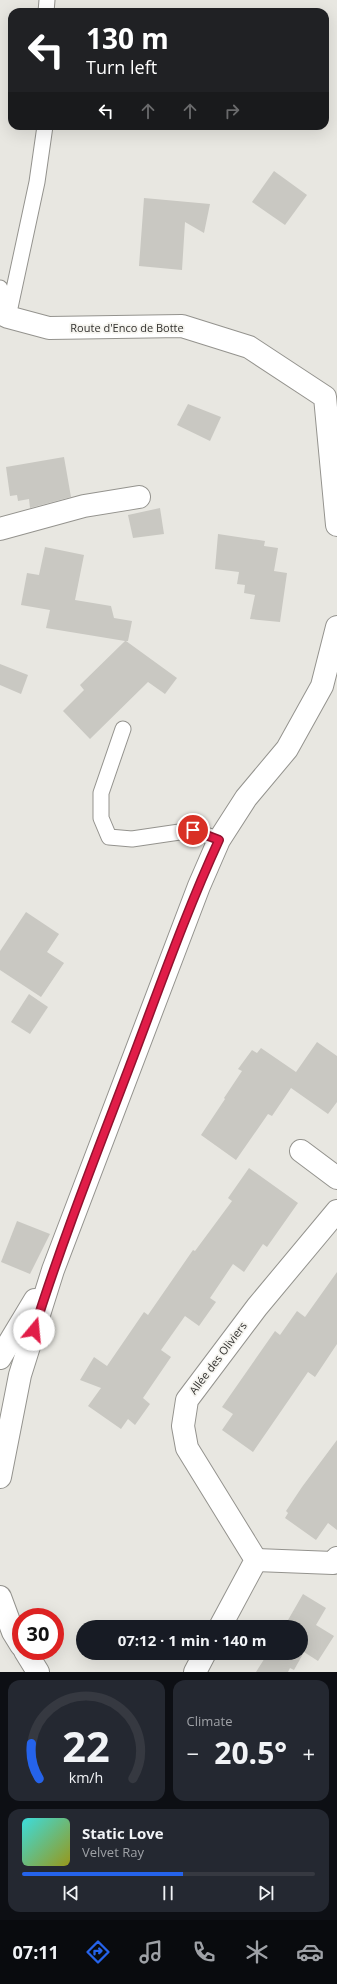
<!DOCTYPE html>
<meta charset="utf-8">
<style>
body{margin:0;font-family:"Open Sans",sans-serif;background:#242831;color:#f1f3f6;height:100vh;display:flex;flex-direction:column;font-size:15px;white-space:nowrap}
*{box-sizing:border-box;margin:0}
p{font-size:13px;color:#9ea1a6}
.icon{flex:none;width:22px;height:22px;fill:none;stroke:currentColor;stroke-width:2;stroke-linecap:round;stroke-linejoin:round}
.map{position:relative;height:1672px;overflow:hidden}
.sheet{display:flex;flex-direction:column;gap:8px;padding:8px;background:#0d0f14;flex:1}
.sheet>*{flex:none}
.top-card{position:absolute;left:8px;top:8px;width:321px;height:122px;border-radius:12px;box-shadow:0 4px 16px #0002;background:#202124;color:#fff;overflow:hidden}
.speed{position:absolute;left:12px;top:1608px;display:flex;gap:8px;font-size:20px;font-weight:700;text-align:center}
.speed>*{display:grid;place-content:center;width:52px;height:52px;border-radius:50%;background:#171b24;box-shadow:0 4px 16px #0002;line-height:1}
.speed .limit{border:6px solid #d22;background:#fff;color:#111}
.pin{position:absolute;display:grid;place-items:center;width:34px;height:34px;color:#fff;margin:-17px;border:2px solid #fff;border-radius:50%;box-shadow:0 1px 4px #0007}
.me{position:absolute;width:44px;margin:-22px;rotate:17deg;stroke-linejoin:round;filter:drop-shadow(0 0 3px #0008)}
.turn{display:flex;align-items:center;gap:14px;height:84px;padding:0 12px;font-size:18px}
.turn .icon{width:52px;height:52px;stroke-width:2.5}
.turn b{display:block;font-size:28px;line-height:34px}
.lanes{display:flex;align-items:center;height:38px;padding:0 12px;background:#0003;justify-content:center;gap:20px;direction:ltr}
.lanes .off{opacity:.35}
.big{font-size:30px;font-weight:700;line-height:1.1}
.sheet .tile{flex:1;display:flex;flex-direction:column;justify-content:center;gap:6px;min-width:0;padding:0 14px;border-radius:12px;background:#242831}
.sheet .dial{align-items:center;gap:0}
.dial svg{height:104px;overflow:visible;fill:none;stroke:#363941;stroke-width:7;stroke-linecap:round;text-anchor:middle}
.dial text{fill:#f1f3f6;stroke:none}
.song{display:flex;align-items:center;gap:12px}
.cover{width:48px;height:48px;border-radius:6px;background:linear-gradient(135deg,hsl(180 70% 55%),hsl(60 70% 35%))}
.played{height:4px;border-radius:2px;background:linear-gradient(90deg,#2563eb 55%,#363941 55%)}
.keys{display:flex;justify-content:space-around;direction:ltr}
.heat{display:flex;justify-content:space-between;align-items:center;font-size:22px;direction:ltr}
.sheet .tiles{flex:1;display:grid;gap:8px;grid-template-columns:1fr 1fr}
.tile:last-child{grid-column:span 2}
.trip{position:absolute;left:76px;top:1620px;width:232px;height:40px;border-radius:20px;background:#171b24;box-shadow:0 4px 16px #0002;font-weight:700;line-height:40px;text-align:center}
.dock{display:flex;height:64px;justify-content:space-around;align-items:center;background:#090b0e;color:#9ea1a6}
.dock .icon{width:28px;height:28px}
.dock .selected{color:#2563eb}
.dock b{font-size:18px;color:#f1f3f6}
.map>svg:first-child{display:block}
</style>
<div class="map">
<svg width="337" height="1672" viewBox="0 0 337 1672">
<rect width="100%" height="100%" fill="#e8e7e1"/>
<g fill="#c9c8c2">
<polygon points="274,171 307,195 285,225 252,202"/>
<polygon points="144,198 210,204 204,233 185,222 182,270 139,266"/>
<polygon points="188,404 221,417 210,441 177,425"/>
<polygon points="64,457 71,497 30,508 29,499 18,501 17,495 10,496 6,467"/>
<polygon points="160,508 164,534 133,538 128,515"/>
<polygon points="218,534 265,541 264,546 278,548 274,571 287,573 280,622 250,619 255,595 244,593 245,585 237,584 239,572 215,569"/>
<polygon points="45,547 84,555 75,600 111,606 114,618 132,621 128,641 126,641 177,678 165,694 148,682 90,739 63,711 84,690 80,685 125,641 46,628 50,610 21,605 27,573 39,575"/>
<polygon points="0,664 28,675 21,694 0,685"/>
<polygon points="26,912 59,934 47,952 64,963 41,997 0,970 0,951"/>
<polygon points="29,994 48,1007 30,1034 11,1022"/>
<polygon points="317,1042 337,1056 337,1102 328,1114 291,1088 272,1116 268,1114 236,1160 201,1135 225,1099 224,1098 242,1071 238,1069 252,1050 257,1053 261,1048 296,1072"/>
<polygon points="249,1168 298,1203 267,1247 263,1244 244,1272 233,1264 210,1298 216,1302 199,1326 185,1316 161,1350 171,1357 143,1398 150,1404 135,1425 128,1419 121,1429 88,1406 101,1388 80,1380 94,1357 107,1366 144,1312 148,1315 193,1250 195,1251 232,1201 228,1198"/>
<polygon points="17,1221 50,1234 30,1274 1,1262"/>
<polygon points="337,1272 337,1344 315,1377 308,1372 253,1452 222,1430 233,1414 222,1407 275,1331 280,1335 297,1311 305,1317"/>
<polygon points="337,1440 337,1530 328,1523 316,1540 285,1518 288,1513 286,1511 302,1487"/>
<polygon points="303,1594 326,1608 316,1625 334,1636 318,1661 304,1652 294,1670 290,1668 288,1672 256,1672 268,1653 301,1653 301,1627 284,1627"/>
</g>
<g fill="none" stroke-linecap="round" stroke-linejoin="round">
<g stroke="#94938e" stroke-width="17">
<g id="service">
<polyline points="46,12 47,0"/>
<polyline points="0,288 8,317 37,182 45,126"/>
<polyline points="123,729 101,793 101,818 109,837 132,839 193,830 219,840"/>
</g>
</g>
<g stroke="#94938e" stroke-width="24">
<g id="minor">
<polyline points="0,313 8,317 49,328 182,326 249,347 325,397 337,525"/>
<polyline points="0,529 84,506 139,497"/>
<polyline points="301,1151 337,1178"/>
<polyline points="0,1358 35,1300"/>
<polyline points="0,1477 20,1375 53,1270 199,886 219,840 246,798 287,749 322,686 337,627"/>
<polyline points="256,1560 333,1563 337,1558"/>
<polyline points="0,1597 13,1632 21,1645"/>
<polyline points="220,1627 256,1560 187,1448 183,1426 187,1400 257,1307 337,1211"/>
<polyline points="25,1651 38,1672"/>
<polyline points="195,1672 205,1653"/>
</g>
</g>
<use href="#service" stroke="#fff" stroke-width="15"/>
<use href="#minor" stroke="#fff" stroke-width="22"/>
</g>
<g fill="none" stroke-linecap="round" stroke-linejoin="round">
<g stroke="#92132f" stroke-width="10">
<path id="route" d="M34,1330c28,-89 62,-175 95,-262 29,-76 56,-154 90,-228l-26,-10"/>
</g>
<use href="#route" stroke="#e11d48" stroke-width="7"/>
</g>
<g text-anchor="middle" stroke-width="3.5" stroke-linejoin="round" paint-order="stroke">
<g font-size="11" fill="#31302e" stroke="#f5f4ef">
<text x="127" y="332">Route d'Enco de Botte</text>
<text transform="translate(218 1358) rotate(-53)" y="4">Allée des Oliviers</text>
</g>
</g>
</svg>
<div class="speed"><div class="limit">30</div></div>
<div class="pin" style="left:193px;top:830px;background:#d93025"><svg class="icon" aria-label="arrive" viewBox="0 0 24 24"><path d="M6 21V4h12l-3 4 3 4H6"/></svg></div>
<svg class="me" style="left:34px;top:1330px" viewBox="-20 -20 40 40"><circle r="19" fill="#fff"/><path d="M0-13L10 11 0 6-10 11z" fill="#e11d48"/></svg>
<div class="trip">07:12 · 1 min · 140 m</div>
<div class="top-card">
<div class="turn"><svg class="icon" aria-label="left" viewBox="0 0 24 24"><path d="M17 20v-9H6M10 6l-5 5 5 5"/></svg><div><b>130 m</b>Turn left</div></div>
<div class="lanes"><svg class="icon" aria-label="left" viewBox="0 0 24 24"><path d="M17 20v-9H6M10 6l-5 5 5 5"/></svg><svg class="icon off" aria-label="ahead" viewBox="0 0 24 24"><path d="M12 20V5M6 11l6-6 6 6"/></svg><svg class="icon off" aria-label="ahead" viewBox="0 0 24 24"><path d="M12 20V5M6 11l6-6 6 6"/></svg><svg class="icon off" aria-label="right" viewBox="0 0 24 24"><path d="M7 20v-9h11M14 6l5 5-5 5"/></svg></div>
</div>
</div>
<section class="sheet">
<div class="tiles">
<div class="tile dial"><svg viewBox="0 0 100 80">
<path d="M14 69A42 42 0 1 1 86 69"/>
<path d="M14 69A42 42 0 0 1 8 42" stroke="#2563eb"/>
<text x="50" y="56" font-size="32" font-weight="700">22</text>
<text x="50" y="72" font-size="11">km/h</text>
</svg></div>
<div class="tile"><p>Climate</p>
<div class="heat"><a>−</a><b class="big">20.5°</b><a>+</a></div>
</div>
<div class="tile">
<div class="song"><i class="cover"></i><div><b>Static Love</b><p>Velvet Ray</p></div></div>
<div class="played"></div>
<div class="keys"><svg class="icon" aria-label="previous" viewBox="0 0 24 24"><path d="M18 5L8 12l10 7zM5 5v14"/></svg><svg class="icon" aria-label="pause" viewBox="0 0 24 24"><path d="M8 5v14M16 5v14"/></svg><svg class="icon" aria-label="next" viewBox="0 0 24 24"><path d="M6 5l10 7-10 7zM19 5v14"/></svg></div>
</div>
</div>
</section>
<nav class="dock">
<b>07:11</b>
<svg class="icon selected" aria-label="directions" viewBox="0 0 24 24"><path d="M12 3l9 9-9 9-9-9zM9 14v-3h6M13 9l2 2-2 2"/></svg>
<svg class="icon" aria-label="music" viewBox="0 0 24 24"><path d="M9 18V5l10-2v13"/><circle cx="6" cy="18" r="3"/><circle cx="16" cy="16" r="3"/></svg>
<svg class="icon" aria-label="phone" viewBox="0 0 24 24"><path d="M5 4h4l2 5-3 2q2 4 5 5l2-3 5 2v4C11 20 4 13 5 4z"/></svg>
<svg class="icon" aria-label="climate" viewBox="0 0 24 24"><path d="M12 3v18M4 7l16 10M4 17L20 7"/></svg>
<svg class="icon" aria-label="car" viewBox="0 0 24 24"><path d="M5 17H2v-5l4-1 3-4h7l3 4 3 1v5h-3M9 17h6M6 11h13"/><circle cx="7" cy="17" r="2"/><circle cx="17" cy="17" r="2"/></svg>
</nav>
